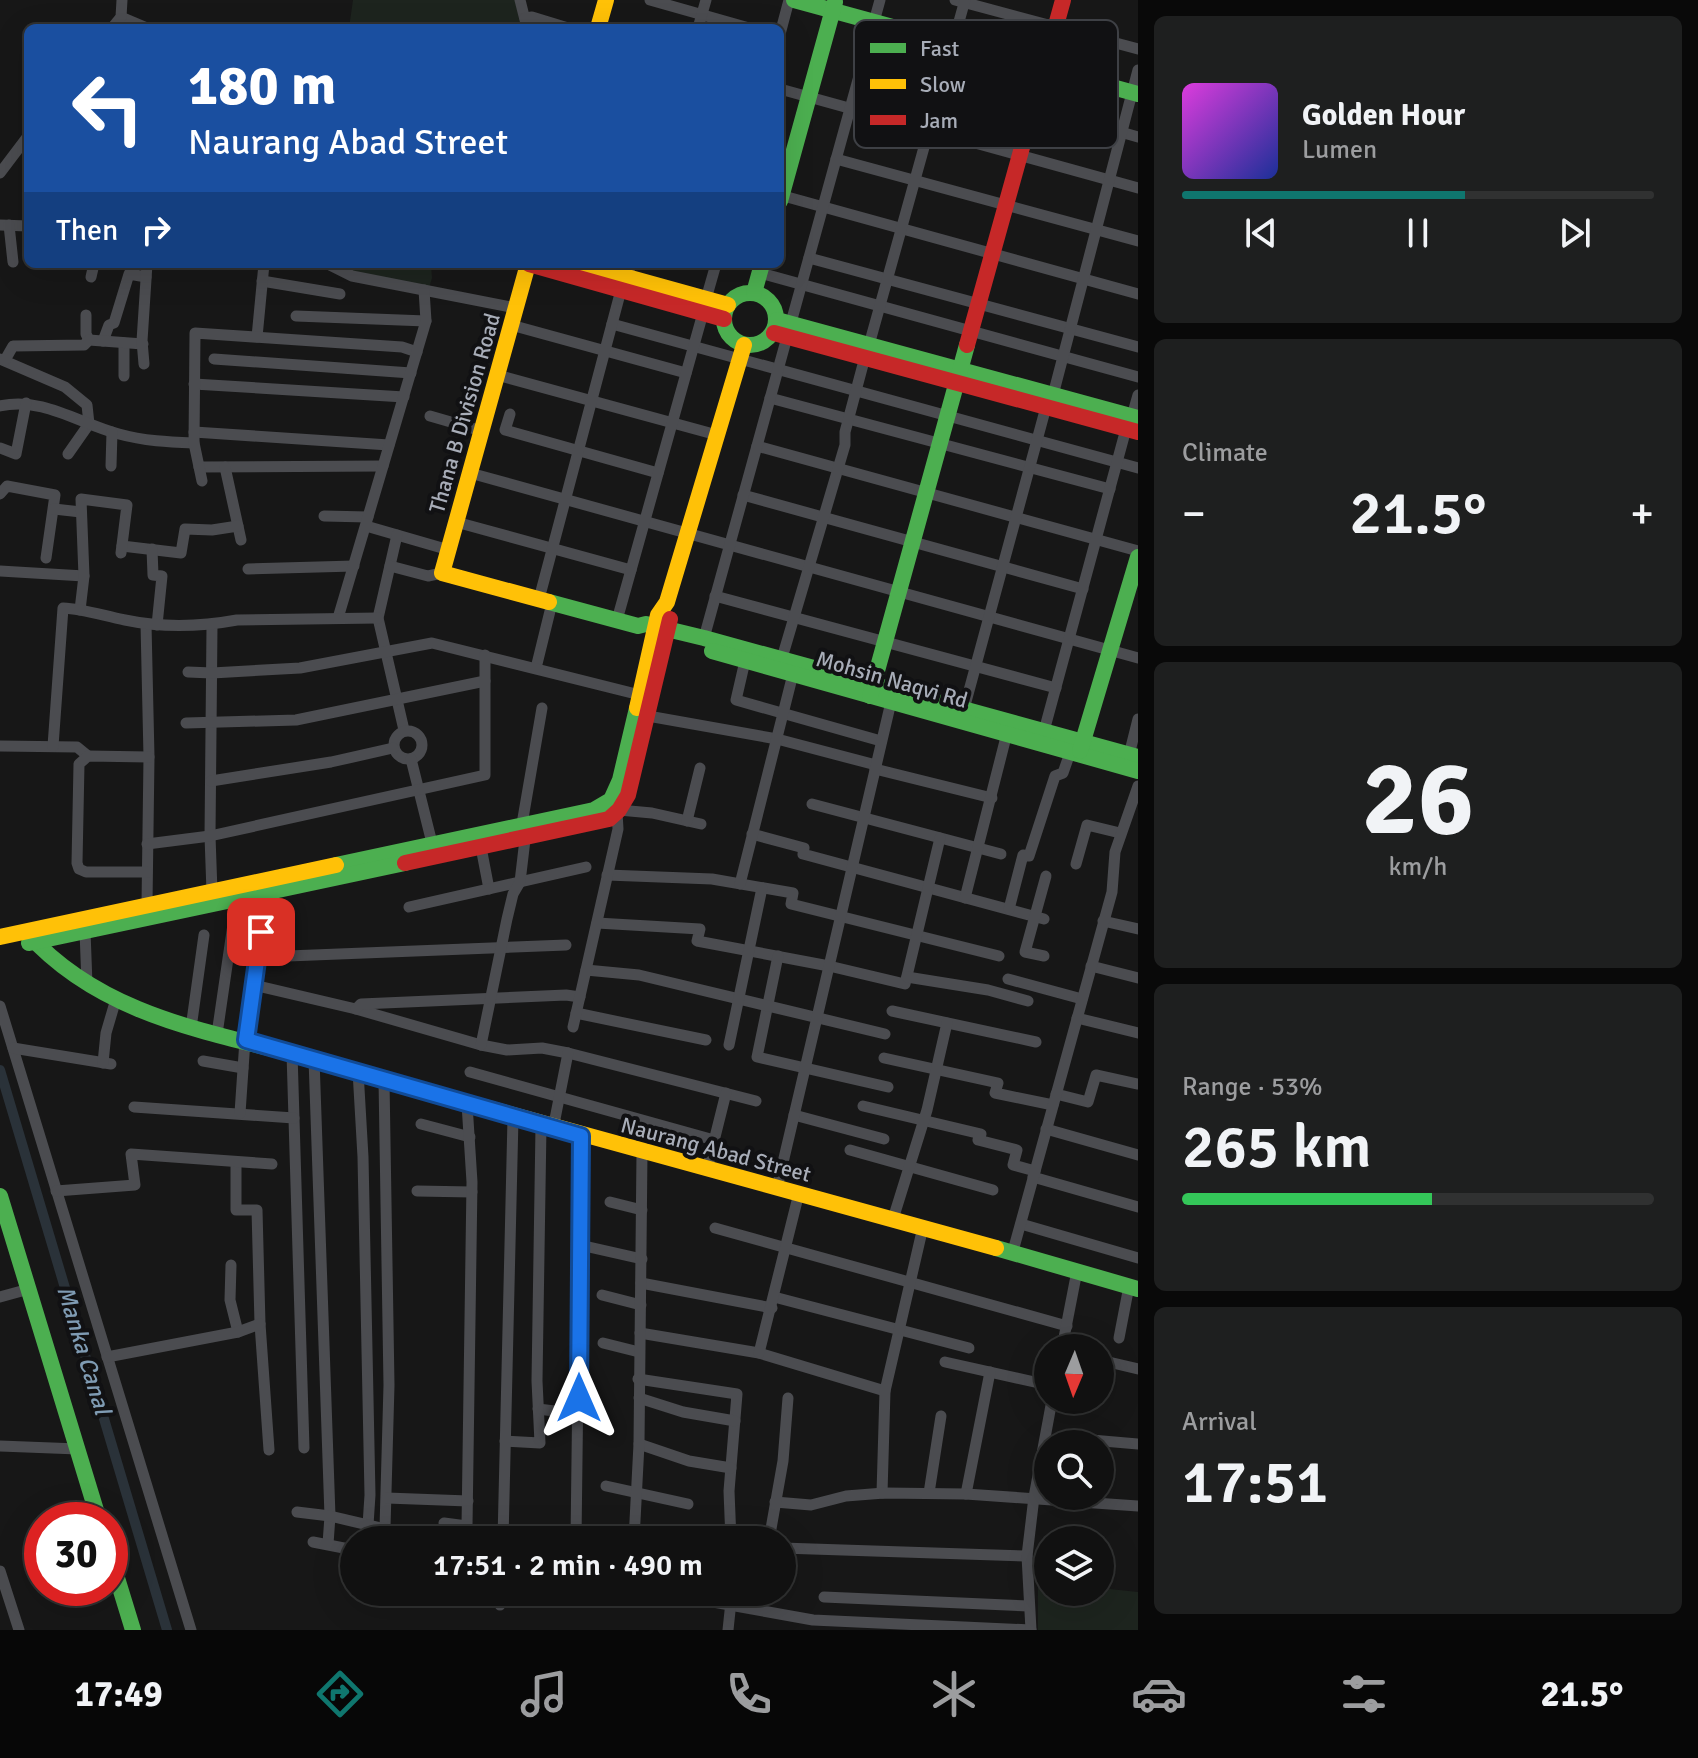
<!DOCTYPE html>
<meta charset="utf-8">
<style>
body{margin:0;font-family:Signika,sans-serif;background:#1e1f1f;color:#f1f3f6;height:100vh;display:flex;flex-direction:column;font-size:30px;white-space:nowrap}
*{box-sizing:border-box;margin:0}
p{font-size:26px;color:#9c9d9f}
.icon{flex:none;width:44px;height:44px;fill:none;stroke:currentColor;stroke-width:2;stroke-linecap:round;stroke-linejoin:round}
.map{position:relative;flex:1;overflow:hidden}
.sheet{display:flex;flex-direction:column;gap:16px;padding:16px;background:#090909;width:560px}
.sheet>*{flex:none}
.guide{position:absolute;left:24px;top:24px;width:760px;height:244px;border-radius:12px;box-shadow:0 8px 32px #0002,0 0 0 2px #303131;background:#1a4fa0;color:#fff;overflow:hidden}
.needle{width:52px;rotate:182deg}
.fabs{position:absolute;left:1034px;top:1334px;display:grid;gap:16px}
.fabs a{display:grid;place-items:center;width:80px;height:80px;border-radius:50%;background:#111;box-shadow:0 8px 32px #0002,0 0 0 2px #303131;font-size:40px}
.speed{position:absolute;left:24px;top:1502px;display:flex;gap:16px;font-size:40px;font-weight:700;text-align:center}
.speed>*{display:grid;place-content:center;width:104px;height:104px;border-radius:50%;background:#111;box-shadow:0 8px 32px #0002,0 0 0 2px #303131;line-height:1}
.speed .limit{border:12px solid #d22;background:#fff;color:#111}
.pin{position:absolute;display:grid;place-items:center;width:68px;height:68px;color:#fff;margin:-34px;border-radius:16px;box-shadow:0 4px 12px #0006}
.me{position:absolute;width:88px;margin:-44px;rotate:0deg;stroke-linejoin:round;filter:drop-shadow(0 0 6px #0008)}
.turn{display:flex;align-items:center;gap:28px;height:168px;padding:0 32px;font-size:36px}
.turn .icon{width:104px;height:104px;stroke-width:2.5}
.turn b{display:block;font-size:56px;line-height:68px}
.then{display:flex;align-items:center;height:76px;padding:0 32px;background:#0003;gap:16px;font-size:30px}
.big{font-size:60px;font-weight:600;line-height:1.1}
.sheet .card{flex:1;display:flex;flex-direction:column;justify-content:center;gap:12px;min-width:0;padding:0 28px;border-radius:12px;background:#1e1f1f}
.sheet .dial{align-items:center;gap:0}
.dial b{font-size:104px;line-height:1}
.song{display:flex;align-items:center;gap:24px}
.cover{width:96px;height:96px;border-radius:12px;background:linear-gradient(135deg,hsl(300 70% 55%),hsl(230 70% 35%))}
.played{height:8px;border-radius:4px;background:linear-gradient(90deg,#0f766e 60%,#303131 60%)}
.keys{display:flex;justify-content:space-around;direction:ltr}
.heat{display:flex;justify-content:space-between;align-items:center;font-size:44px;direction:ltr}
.charge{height:12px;border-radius:6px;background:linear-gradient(90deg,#34c759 53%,#303131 0)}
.trip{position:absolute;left:340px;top:1526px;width:456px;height:80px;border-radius:40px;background:#111;box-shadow:0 8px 32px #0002,0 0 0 2px #303131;font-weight:600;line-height:80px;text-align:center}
.dock{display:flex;height:128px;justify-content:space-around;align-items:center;background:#070707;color:#9c9d9f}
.dock .icon{width:56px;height:56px}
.dock .on{color:#0f766e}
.dock b{font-size:36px;color:#f1f3f6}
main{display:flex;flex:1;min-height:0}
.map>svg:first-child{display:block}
</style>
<main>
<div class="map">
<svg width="1138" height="1630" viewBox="0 0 1138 1630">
<rect width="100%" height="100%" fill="#171717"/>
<g fill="#1d241e">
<polygon points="353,0 515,0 521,28 349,28"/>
<polygon points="333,264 431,264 432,278 429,288 353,273"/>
<polygon points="1038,1580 1048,1581 1048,1592 1100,1592 1100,1588 1138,1592 1138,1630 1038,1630"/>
</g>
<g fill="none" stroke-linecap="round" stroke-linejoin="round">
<polyline stroke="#2a3239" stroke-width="10" points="0,1070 167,1630"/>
<g stroke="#4b4c50" stroke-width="11">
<polyline points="520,0 527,28"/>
<polyline points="650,0 749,28"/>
<polyline points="955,0 1138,49"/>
<polyline points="121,17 147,28"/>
<polyline points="525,18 532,17 568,28"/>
<polyline points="112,28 121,17 122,0"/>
<polyline points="698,28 706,0"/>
<polyline points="780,34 789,0"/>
<polyline points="864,59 1138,137"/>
<polyline points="780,89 1138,188"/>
<polyline points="836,159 1138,241"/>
<polyline points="0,173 28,136"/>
<polyline points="780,195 1138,294"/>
<polyline points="0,225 28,226"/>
<polyline points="9,225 13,262"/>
<polyline points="809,258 1138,347"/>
<polyline points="328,264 352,276 516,308"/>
<polyline points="760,273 1138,377"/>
<polyline points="91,277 94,264"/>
<polyline points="627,277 631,264"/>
<polyline points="262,281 340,294"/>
<polyline points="706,299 716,264"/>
<polyline points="86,315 86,334 89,340"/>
<polyline points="296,316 426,321"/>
<polyline points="612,324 1138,468"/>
<polyline points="511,325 686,373"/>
<polyline points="257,337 264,264"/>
<polyline points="103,341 109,325 114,323 129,274 146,277"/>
<polyline points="124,343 124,376"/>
<polyline points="869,345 965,0"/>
<polyline points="0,359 65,387 87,405 89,424 68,454"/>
<polyline points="214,359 411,373"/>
<polyline points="5,360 13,346 84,345 89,340 143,344"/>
<polyline points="144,364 142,341 147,264"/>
<polyline points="497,375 717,435"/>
<polyline points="194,384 404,397"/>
<polyline points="1053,395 1138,70"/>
<polyline points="770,398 1110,489"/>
<path d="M0,406c42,-10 80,18 119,28 25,7 50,8 75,9"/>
<polyline points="510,414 505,430 658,473"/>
<polyline points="430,416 482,431"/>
<polyline points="1132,416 1138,395"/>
<polyline points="194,432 389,445"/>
<polyline points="757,446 1138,551"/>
<polyline points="0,448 16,454 26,403"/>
<polyline points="111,466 112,432"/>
<polyline points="199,467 383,466"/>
<polyline points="225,467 241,540"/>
<polyline points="470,473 1138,658"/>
<polyline points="202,481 194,443 195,333 402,347 417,352"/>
<polyline points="0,494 7,486 55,495 46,558"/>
<polyline points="743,495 1083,589"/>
<polyline points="54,509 81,512"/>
<polyline points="324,516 368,517"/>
<polyline points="456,522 631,570"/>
<polyline points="366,526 449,550"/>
<polyline points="397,535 378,618 404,730"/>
<polyline points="122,546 181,553 185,529 212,530 238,526"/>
<polyline points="152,549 153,575 162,576 157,625"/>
<polyline points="390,566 428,576 442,573"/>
<polyline points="248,569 354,566"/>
<polyline points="0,571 84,576"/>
<polyline points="715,596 1056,688"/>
<polyline points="539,599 621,290"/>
<polyline points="80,610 84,576 81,499 127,505 121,553"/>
<polyline points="338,618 426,321 424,290"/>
<polyline points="617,620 703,313"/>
<polyline points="146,624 149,757 147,904"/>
<polyline points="212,626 210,836 212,892"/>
<polyline points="704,638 880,0"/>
<polyline points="782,658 845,445 845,432 865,357"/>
<polyline points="745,661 736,700 881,741"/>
<polyline points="536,668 552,603"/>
<polyline points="188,672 212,673 300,668 432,643 640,695"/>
<polyline points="964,709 1046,407"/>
<polyline points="648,716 777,739 876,765"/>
<polyline points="186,723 296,720 485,681"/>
<circle cx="408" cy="745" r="14"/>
<polyline points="1044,731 1126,429"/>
<polyline points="0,746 77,747 88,756"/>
<path d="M53,746l10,-138c21,1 41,8 62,12 38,8 74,7 112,0l141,-2"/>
<polyline points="1129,755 1138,719"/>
<polyline points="411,759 432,843"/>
<polyline points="875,769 992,798"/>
<polyline points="211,781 331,762 393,748"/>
<polyline points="812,804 1001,854"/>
<polyline points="619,810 652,813 701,824"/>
<polyline points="687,821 700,768"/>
<polyline points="522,824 542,708"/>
<polyline points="752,834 804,848 803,854 1044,919"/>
<polyline points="480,842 489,889"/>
<polyline points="147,844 210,836 485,775 485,655"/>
<polyline points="1076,864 1087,825 1120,833"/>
<polyline points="147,872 86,872 79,869 77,863 79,764 88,756 149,757"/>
<polyline points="607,875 712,879 793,893 791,904 999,956"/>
<polyline points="740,884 793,674"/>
<polyline points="965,898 1007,733"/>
<polyline points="409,907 586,867"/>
<polyline points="1009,909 1023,855 1029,856 1055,776 1063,773 1071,750"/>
<polyline points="1103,921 1138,929"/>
<polyline points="597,923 700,929 697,941 829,966 905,984 940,838"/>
<polyline points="85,931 87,984"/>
<polyline points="288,956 566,945"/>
<polyline points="778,956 757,1057 888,1087"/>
<polyline points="1044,956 1025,952 1046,876"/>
<polyline points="1091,966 1138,978"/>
<polyline points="586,970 639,975 885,1034"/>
<polyline points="907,977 988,990 1028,1001"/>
<polyline points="1008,979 1082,999"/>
<polyline points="254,985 356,1009 481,1045 507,1050 542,1048 568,1053 756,1101"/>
<polyline points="0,1006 191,1630"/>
<polyline points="356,1009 361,1004 566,995 580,997"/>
<polyline points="892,1011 1036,1042"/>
<polyline points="576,1013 706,1040"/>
<polyline points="1077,1018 1138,1033"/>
<polyline points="573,1027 618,829 617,812"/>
<polyline points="191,1028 204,935"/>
<polyline points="217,1034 237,897"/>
<polyline points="246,1040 267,891"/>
<polyline points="481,1045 507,919 513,894 520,882 526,831"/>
<polyline points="729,1045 762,888"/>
<polyline points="13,1048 111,1064"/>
<polyline points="292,1053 304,1448"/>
<polyline points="884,1058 998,1083 995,1093 1053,1105"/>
<polyline points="314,1059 330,1516 328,1544"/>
<polyline points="203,1061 243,1068"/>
<polyline points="103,1063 106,1033 116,999"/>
<polyline points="358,1071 363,1157 370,1495 367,1540"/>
<polyline points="470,1072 714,1140"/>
<polyline points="384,1080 389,1385 385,1528"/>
<polyline points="1056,1094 1088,1102 1096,1075 1138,1084"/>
<polyline points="863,1106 981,1134 978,1140 1017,1150 1013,1165 1035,1171"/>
<polyline points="134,1107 294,1118"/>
<polyline points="240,1113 245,1040"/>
<polyline points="794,1115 884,1139"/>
<polyline points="421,1124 470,1137"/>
<polyline points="553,1129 568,1053"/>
<polyline points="1046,1129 1138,1155"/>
<polyline points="850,1150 993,1190"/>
<polyline points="236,1162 236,1210 257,1210 260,1324 269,1450"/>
<polyline points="707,1169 726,1093"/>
<polyline points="1033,1177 1138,1207"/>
<polyline points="777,1188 891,702"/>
<polyline points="56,1191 135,1185 131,1154 272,1164"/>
<polyline points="417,1191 472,1192"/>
<polyline points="610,1202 642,1210"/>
<polyline points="893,1219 927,1110 947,1023"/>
<polyline points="1021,1224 1138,1258"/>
<polyline points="715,1228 1067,1326"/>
<polyline points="580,1245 642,1259"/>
<polyline points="1013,1251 1112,892 1115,852 1138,786"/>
<polyline points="231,1265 230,1300 238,1332"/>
<polyline points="641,1283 772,1308"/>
<polyline points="602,1295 641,1305"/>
<polyline points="0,1297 29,1289"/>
<polyline points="774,1297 969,1348"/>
<polyline points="640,1333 759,1353 885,1391"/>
<polyline points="1119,1338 1129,1286"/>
<polyline points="603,1343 639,1352"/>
<polyline points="1062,1348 1077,1271"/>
<polyline points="759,1353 799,1193"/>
<polyline points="107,1357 238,1332 260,1324"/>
<polyline points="1100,1360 1138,1369"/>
<polyline points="945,1362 1048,1385"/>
<polyline points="638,1379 737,1394 729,1491 731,1540"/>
<polyline points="639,1398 683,1412 735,1421"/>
<polyline points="538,1409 579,1414"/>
<polyline points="505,1441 540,1443 537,1381 541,1126"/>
<polyline points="639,1444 689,1461 731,1468"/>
<polyline points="1079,1444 1080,1439 1138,1444"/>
<polyline points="0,1446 78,1449"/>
<polyline points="606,1486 688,1504"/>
<polyline points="882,1493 885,1391 923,1227"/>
<polyline points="929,1493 941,1416"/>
<polyline points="966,1494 990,1372"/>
<polyline points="387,1498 468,1501"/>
<polyline points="775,1502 811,1505 846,1496 884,1493 966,1494 1138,1506"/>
<polyline points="297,1512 330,1516 432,1540"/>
<polyline points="444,1523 467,1526 472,1182 467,1104"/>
<polyline points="576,1530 627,1540"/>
<polyline points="503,1540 513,1118"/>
<polyline points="576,1540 581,1136"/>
<polyline points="634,1540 639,1444 642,1152"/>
<polyline points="769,1540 783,1461 788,1398"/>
<polyline points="313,1542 354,1550"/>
<polyline points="782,1548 1027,1556"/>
<polyline points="0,1571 19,1630"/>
<polyline points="657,1592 813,1620 1031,1630"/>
<polyline points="824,1597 1029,1606"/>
<polyline points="500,1605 500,1592"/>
<polyline points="728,1630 732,1592"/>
<polyline points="1031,1630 1027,1556 1034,1497 1052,1400"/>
</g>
<g stroke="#4caf50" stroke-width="16">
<polyline points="794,0 1138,94"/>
<polyline points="780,201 835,2"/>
<circle cx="750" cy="319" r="26"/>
<polyline points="754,293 762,264"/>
<polyline points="777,320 1138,418"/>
<polyline points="549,602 638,626 646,624 704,638 1138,757"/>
<polyline points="712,651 1138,771"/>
<polyline points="870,696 967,345"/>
<polyline points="1080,751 1138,557"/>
<polyline points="336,865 594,810 611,800 620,780 637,708"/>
<path d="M27,933c69,77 166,96 262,120 44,11 87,24 130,36"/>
<polyline points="29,943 405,863"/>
<polyline points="0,1196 99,1520"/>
<polyline points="996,1248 1138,1289"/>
<polyline points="110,1555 133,1630"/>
</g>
<g stroke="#ffc107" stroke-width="16">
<polyline points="598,28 606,0"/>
<polyline points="528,264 442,573 549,602"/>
<polyline points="580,264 728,305"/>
<polyline points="637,708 658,615 667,602 744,345"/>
<polyline points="0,937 336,865"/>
<polyline points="419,1089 996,1248"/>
</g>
<g stroke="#c62828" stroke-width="16">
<polyline points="529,264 724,319"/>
<polyline points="774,333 1138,432"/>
<polyline points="967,345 1063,0"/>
<polyline points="405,863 609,819 619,810 628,795 670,619"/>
</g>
</g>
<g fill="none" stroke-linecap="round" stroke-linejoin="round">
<g stroke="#114b97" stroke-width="20">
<polyline id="route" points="261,932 246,1040 581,1136 579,1398"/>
</g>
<use href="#route" stroke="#1a73e8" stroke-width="14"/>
</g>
<g text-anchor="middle" stroke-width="8" stroke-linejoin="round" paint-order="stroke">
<g font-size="22" fill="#a8adb8" stroke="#111113">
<text transform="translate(464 413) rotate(-74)" y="8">Thana B Division Road</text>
<text transform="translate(892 679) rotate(16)" y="8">Mohsin Naqvi Rd</text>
<text transform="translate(716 1149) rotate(15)" y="8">Naurang Abad Street</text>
</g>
<g font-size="24" font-style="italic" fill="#7f9bb3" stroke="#111113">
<text transform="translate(84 1350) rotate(73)" y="8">Manka Canal</text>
</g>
</g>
<rect x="854" y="20" width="264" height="128" rx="12" fill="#111113" stroke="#3e4045" stroke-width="2"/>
<rect x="870" y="43" width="36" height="10" fill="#4caf50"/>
<rect x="870" y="79" width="36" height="10" fill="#ffc107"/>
<rect x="870" y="115" width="36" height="10" fill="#c62828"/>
<g font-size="22" fill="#a8adb8">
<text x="920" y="56">Fast</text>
<text x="920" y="92">Slow</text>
<text x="920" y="128">Jam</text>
</g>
</svg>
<div class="fabs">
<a><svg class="needle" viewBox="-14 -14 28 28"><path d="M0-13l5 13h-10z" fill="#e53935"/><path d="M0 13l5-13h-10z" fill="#9c9d9f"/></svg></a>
<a><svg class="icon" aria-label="search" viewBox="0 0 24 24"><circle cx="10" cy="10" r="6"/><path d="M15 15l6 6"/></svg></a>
<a><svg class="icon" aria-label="layers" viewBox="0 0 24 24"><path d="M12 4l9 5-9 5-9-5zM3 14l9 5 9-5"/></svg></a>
</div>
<div class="speed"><div class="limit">30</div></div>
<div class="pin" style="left:261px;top:932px;background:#d93025"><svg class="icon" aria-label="arrive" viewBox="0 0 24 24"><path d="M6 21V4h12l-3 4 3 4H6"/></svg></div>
<svg class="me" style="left:579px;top:1398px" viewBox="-20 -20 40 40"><path d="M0-17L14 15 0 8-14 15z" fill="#1a73e8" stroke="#fff" stroke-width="4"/></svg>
<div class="trip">17:51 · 2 min · 490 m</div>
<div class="guide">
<div class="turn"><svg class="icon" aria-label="left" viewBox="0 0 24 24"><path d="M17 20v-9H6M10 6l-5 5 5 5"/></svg><div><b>180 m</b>Naurang Abad Street</div></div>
<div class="then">Then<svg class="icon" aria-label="right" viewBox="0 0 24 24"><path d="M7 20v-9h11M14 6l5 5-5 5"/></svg></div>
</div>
</div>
<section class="sheet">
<div class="card">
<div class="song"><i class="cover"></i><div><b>Golden Hour</b><p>Lumen</p></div></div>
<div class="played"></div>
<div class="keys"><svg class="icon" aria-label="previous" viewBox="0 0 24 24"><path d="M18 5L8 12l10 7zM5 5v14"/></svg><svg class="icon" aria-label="pause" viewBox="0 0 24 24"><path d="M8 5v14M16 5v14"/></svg><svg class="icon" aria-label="next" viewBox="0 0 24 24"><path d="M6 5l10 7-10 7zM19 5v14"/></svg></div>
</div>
<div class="card"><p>Climate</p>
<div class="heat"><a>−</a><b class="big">21.5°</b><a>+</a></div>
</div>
<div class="card dial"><b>26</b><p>km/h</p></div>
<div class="card"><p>Range · 53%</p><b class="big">265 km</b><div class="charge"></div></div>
<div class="card"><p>Arrival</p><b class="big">17:51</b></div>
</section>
</main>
<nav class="dock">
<b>17:49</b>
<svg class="icon on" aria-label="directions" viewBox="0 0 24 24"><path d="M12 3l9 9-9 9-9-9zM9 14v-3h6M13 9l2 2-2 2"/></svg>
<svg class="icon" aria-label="music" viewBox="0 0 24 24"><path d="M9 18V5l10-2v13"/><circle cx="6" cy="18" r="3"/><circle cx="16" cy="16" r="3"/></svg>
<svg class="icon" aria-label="phone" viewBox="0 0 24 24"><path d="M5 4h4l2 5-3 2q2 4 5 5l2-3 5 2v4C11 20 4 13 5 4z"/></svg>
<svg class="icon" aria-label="climate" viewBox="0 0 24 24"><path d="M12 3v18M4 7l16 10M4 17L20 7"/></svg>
<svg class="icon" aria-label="car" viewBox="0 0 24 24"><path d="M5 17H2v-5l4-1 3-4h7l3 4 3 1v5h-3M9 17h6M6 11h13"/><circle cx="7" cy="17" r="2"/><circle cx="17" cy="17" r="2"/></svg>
<svg class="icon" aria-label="filters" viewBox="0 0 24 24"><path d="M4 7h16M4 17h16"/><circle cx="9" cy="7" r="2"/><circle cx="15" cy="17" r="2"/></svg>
<b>21.5°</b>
</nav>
